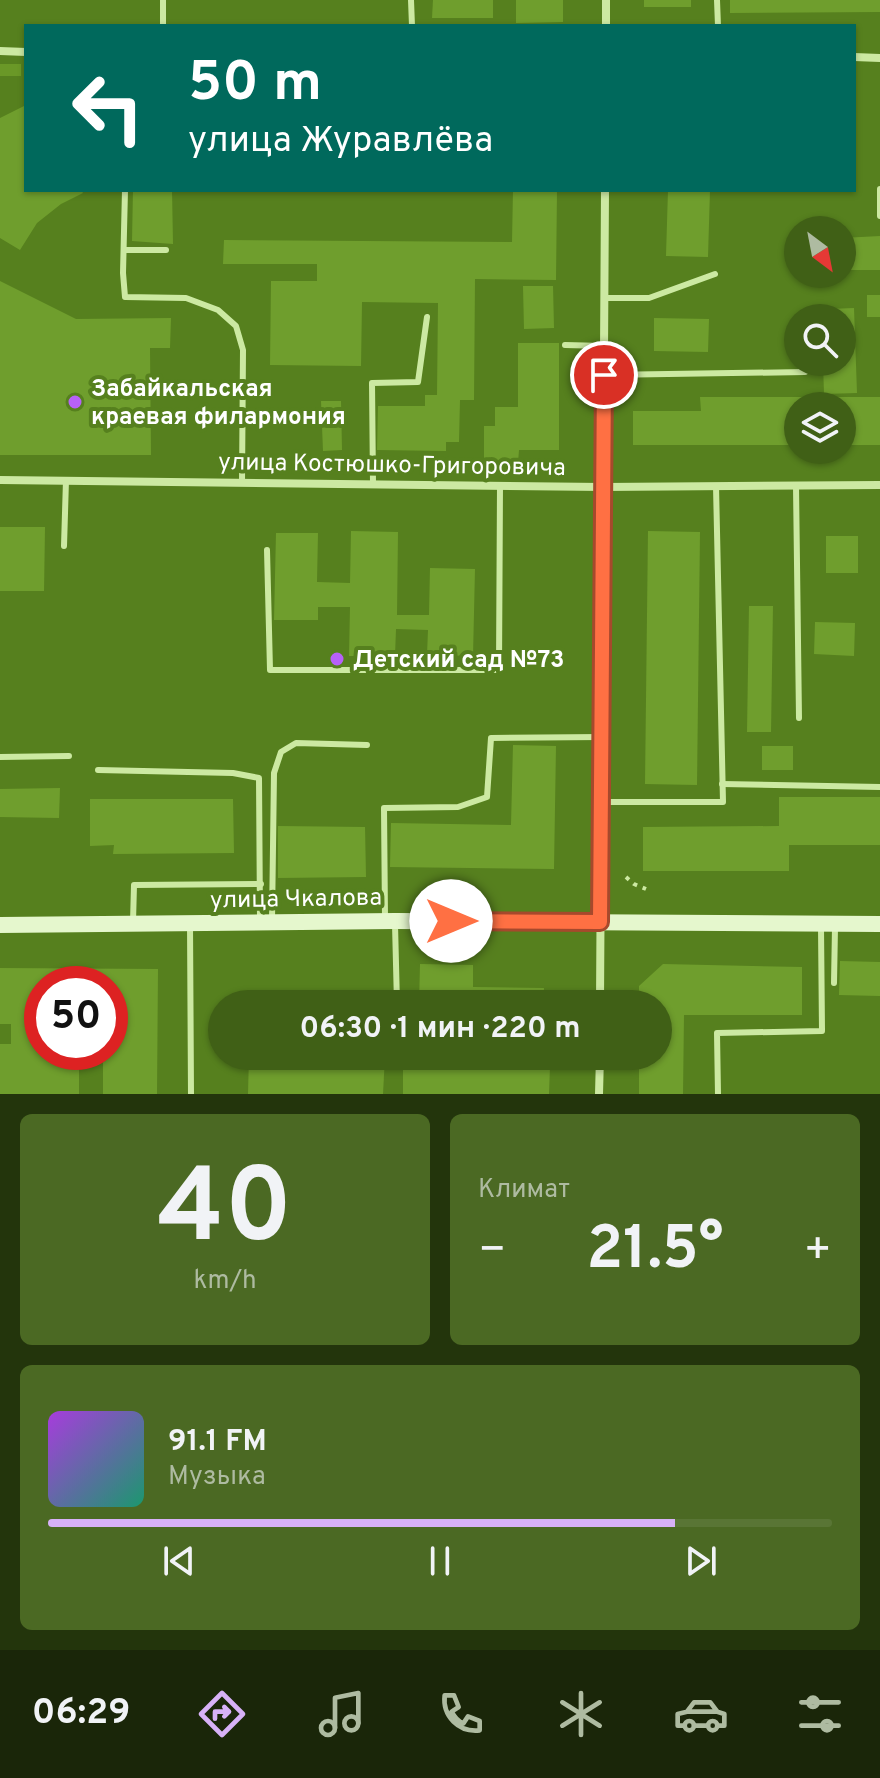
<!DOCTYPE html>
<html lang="ru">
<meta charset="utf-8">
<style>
body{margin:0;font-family:Overpass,sans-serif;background:#4b6923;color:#f1f3f6;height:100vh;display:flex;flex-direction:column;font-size:30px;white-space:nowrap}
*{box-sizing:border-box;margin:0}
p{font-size:26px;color:#aebba1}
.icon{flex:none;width:44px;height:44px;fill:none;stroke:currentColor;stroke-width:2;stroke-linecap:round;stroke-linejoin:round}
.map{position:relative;height:1094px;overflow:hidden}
.drawer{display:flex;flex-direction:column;gap:20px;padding:20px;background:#23350c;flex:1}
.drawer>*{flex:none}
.guide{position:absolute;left:24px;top:24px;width:832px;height:168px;border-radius:0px;box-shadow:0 2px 6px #0004;background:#00695c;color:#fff;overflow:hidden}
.needle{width:52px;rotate:148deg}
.tools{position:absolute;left:784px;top:216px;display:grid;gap:16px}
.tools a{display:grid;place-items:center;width:72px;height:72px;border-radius:50%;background:#406016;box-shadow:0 2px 6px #0004;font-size:40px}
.speed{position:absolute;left:24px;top:966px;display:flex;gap:16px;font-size:40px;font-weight:700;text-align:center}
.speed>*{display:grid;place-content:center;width:104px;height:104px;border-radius:50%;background:#406016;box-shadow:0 2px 6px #0004;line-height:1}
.speed .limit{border:12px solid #d22;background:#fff;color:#111}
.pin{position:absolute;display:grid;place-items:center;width:68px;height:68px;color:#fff;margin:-34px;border:4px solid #fff;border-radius:50%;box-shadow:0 2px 8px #0007}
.me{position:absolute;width:88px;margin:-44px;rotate:90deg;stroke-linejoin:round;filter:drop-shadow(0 0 6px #0008)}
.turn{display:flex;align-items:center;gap:28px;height:168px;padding:0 32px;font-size:36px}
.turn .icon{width:104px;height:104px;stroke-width:2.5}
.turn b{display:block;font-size:56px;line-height:68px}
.big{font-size:60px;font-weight:700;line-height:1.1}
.drawer .tile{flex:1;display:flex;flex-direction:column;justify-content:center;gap:12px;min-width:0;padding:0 28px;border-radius:12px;background:#4b6923}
.drawer .dial{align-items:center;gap:0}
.dial b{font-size:104px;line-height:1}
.song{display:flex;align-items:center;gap:24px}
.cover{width:96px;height:96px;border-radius:12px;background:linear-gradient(135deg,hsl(280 70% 55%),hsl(160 70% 35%))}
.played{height:8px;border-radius:4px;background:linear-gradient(90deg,#d7b1f7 80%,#597535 80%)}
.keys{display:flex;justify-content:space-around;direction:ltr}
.heat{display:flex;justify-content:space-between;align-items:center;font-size:44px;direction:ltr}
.drawer .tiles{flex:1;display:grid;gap:20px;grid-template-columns:1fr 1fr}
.tile:last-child{grid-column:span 2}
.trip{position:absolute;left:208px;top:990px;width:464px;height:80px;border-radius:40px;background:#406016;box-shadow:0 2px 6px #0004;font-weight:700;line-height:80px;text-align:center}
.tab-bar{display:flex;height:128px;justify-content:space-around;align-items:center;background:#1a2609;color:#aebba1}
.tab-bar .icon{width:56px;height:56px}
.tab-bar .selected{color:#d7b1f7}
.tab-bar b{font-size:36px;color:#f1f3f6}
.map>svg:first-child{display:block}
</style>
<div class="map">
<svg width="880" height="1094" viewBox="0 0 880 1094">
<rect width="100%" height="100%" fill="#56801e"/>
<rect fill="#6a9827" x="0" y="64" width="21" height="12"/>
<g fill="#6f9e2d">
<polygon points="433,0 493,0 493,18 432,18"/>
<polygon points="516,0 563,0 563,22 516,23"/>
<rect x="644" y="0" width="47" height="7"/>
<polygon points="730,0 880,0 880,12 730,13"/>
<polygon points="26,105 26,190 81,190 83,193 61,204 37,223 20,250 0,238 0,118"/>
<polygon points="133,190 172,190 173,244 132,241"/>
<polygon points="513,190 557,190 556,280 475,279 474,400 460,400 459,442 446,442 446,451 377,450 378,406 425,406 425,395 437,395 438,303 362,302 361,366 270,365 271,281 317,281 317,264 223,264 224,240 512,242"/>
<polygon points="668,190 710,190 708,257 666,256"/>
<polygon points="880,236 880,270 842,270 842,238"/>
<polygon points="0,281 76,319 171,318 170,348 150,348 151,455 0,455"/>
<polygon points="523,286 553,286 554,328 524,329"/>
<rect x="867" y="295" width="13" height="22"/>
<polygon points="854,308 857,393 824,394 823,362 842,362 842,318 829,318 829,309"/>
<polygon points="654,318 709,319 708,352 654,351"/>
<polygon points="518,343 559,343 559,450 519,450 518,463 484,463 484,426 495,426 495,407 518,407"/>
<polygon points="700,397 880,397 880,445 842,445 842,406 798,406 798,445 633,445 633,411 701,411"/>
<polygon points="321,401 341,401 342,450 323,451"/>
<polygon points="0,527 45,527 44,591 0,591"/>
<polygon points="351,531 398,532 397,615 429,615 430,568 475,569 473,656 427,655 428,630 396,629 395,656 349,656 350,607 318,607 318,620 274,620 276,533 318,533 317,582 350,583"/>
<polygon points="648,531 700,532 697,785 645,784"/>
<rect x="826" y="536" width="32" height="37"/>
<polygon points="749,606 773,606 771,732 747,732"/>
<polygon points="815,622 855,623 854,656 814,654"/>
<polygon points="513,745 556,746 554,869 390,867 391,823 511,825"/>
<rect x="762" y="746" width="31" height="24"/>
<polygon points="60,788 59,818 0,817 0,789"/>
<polygon points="779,797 880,797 880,845 789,845 789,871 643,871 643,827 779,826"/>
<polygon points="90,799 233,799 234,853 113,854 114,845 90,846"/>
<polygon points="278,826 365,827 366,877 278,878"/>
<polygon points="840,961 880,962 880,996 839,995"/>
<polygon points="420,964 473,965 473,987 544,988 543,1004 419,1004"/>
<polygon points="663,964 802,967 802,1015 684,1015 683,1094 639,1094 639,1056 658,1056 658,1004 639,1004 639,986"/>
<polygon points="0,968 158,969 157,1094 103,1094 103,1052 110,1052 110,984 42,984 42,1052 79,1052 79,1094 0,1094 0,1044 11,1044 11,1024 0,1024"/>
<polygon points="249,1056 385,1056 383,1094 248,1094"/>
<polygon points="403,1056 523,1056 523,1066 550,1066 549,1094 403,1094"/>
</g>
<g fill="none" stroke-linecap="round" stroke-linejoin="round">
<polyline stroke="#cce9a2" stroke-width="4" stroke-dasharray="4 6" stroke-linecap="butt" points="626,877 634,884 646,889"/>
<g stroke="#cce9a2" stroke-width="6">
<polyline points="163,0 163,26"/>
<polyline points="411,0 412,26"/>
<polyline points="717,0 718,26"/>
<polyline points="125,190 123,273 125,297 186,298 218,310 236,326 243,350 242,483"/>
<polyline points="880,216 880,189"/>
<polyline points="124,250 166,250"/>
<polyline points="604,298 649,298 715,274"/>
<polyline points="565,345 604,346"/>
<polyline points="604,375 805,372"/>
<polyline points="373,484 372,383 418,382 427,317"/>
<polyline points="796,486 799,718"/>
<polyline points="64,546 66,480"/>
<polyline points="267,550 270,670 499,670 500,486"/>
<polyline points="0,757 69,756"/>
<polyline points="98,770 233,773 259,778 260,920"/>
<polyline points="722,784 880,787"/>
<polyline points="601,802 723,802 716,486"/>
<polyline points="385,918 384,808 458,807 487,797 491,738 602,737"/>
<polyline points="272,920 274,773 281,752 296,743 367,745"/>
<polyline points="133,922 134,885 261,884"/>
<polyline points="190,924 191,1094"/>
<polyline points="395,924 397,1004"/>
<polyline points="834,983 835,927"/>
<polyline points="718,1094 717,1033 822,1031 821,927"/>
</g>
<g stroke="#cce9a2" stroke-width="8">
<polyline points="606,26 606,0"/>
<polyline points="0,51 26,52"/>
<polyline points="854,57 880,58"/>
<polyline points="0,480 603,487 880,485"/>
<polyline points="600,1004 605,190"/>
<polyline points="599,1094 600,1056"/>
</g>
<polyline stroke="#e5f7cd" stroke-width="16" points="0,925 395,921 880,924"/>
</g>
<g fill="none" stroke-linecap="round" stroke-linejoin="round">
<g stroke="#a6492c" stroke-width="20">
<polyline id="route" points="451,921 600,922 604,375"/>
</g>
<use href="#route" stroke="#ff7043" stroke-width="14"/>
</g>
<g fill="#b761f8" stroke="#56801e" stroke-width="3">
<circle cx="75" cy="402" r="8"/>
<circle cx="337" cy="659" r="8"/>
</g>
<g text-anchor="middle" stroke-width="8" stroke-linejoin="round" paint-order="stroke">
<g font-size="24" font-weight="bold" fill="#fff" stroke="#56801e" text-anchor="start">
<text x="91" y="396">Забайкальская<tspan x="91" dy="28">краевая филармония</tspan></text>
<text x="353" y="667">Детский сад №73</text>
</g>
<g font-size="24" fill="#fff" stroke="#56801e">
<text transform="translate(392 464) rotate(1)" y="8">улица Костюшко-Григоровича</text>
<text transform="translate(296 898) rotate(-1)" y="8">улица Чкалова</text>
</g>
</g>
</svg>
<div class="tools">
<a><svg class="needle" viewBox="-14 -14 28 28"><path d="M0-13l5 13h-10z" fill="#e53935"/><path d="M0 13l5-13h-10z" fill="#aebba1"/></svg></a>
<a><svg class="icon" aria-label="search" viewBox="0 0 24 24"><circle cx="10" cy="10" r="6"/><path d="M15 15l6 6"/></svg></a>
<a><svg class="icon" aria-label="layers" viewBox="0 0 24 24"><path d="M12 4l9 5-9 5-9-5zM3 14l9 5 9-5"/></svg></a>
</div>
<div class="speed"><div class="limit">50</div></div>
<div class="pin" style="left:604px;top:375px;background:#d93025"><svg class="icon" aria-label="arrive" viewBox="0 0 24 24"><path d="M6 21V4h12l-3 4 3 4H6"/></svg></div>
<svg class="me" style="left:451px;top:921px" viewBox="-20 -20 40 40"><circle r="19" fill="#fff"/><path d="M0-13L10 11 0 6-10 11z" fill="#ff7043"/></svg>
<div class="trip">06:30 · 1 мин · 220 m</div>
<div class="guide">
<div class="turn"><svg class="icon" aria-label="left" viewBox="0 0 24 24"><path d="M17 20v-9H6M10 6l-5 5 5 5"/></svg><div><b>50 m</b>улица Журавлёва</div></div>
</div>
</div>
<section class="drawer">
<div class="tiles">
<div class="tile dial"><b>40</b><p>km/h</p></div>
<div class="tile"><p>Климат</p>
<div class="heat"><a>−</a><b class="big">21.5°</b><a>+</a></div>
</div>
<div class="tile">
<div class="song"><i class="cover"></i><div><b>91.1 FM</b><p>Музыка</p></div></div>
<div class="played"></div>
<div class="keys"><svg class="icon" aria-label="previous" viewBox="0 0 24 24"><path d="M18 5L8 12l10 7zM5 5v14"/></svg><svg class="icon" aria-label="pause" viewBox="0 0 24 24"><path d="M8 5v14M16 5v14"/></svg><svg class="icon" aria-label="next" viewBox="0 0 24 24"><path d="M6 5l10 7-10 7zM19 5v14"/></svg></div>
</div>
</div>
</section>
<nav class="tab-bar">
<b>06:29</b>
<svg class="icon selected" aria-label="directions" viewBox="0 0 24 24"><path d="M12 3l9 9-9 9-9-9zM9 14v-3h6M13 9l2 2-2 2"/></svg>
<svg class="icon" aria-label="music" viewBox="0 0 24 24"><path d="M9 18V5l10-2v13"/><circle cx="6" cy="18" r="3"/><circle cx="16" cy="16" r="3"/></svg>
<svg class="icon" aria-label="phone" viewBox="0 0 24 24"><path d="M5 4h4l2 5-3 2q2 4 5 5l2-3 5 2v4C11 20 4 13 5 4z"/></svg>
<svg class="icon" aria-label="climate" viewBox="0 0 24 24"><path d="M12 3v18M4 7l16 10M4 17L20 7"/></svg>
<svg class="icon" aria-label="car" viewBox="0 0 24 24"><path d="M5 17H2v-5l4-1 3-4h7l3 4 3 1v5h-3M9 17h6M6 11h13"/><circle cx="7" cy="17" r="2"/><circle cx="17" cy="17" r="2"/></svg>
<svg class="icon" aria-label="filters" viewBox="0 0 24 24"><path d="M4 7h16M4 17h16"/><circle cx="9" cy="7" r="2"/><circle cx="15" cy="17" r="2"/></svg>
</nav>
